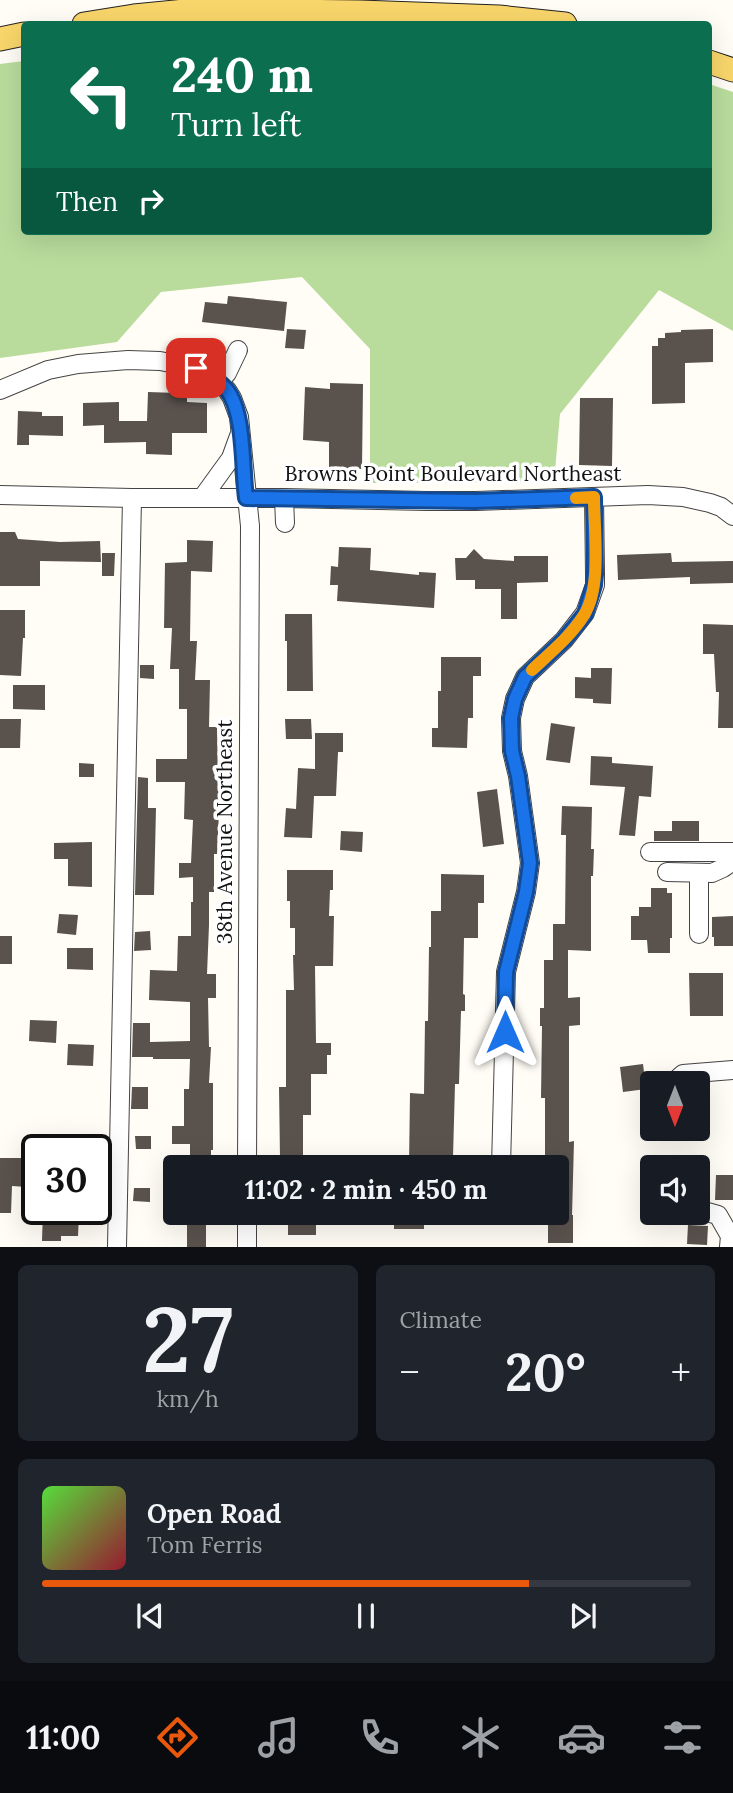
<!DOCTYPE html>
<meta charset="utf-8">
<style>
body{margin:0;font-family:Lora,serif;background:#20242c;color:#f1f3f6;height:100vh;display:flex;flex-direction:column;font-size:26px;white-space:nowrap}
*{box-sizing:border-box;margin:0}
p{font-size:23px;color:#9ea1a6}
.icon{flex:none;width:38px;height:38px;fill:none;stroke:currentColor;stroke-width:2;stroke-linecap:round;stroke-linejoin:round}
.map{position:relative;height:1247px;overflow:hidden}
.drawer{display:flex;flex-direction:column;gap:18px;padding:18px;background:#0d0f14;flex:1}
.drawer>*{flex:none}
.banner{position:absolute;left:21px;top:21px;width:691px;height:214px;border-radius:7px;box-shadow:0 7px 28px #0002;background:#0b6e4f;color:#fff;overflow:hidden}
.needle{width:46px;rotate:180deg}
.controls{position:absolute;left:640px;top:1071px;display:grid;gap:14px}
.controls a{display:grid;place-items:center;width:70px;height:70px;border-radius:7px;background:#171b24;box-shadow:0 7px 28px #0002;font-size:35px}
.speed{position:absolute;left:21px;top:1134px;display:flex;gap:14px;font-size:35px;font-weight:700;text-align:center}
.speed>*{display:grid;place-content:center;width:91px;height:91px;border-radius:50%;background:#171b24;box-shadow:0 7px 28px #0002;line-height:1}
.speed .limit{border:4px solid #111;border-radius:10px;background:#fff;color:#111}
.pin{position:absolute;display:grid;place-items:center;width:60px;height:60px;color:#fff;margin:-30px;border-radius:14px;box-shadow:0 4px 10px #0006}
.me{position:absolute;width:77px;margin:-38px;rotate:0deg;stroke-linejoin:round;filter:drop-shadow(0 0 5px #0008)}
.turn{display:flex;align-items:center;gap:24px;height:147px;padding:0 35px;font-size:32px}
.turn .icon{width:91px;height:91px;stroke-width:2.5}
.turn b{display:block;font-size:49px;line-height:60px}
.then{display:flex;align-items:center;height:66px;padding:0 35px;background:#0003;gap:14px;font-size:26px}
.big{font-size:52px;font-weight:700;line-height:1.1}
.drawer .card{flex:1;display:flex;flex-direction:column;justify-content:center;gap:10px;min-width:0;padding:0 24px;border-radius:10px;background:#20242c}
.drawer .dial{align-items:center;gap:0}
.dial b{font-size:91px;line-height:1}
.song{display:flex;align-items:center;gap:21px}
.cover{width:84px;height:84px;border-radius:10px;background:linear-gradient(135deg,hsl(110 70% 55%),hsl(350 70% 35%))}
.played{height:7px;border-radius:4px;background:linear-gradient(90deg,#ea580c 75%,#363941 75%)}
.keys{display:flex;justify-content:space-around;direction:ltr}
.heat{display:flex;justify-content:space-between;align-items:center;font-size:38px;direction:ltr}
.drawer .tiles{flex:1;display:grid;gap:18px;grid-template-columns:1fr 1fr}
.card:last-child{grid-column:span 2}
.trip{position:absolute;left:163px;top:1155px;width:406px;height:70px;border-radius:7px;background:#171b24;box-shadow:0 7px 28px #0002;font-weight:700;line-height:70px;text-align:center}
.menu{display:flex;height:112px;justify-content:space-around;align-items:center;background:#090b0e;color:#9ea1a6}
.menu .icon{width:49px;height:49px}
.menu .current{color:#ea580c}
.menu b{font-size:32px;color:#f1f3f6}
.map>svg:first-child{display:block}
</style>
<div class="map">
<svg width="733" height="1247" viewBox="0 0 733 1247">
<rect width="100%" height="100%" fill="#fffdf5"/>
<polygon fill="#b9dc9c" points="24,61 24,231 709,231 709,84 733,92 733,331 659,290 560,414 554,482 370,483 370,349 302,277 161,292 117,342 0,358 0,64"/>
<g fill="#5a524d">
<polygon points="228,296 287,302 284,331 202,322 205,302 227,304"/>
<polygon points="287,329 306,330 304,349 285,348"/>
<polygon points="713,329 713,362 685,363 685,403 652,404 652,346 658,346 658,338 665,338 665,333 681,332 681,330"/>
<polygon points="330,383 363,384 362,469 329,468 329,442 303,440 305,387 330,389"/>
<polygon points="148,392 177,393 177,397 187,397 187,402 207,403 207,433 172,433 172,455 146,454 146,442 104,443 104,425 83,426 83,403 119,402 119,421 147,421"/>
<polygon points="580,398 613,398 612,466 579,465"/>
<polygon points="18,411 42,412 42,416 63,416 63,436 29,435 29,445 17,445"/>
<polygon points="0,532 15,532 18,539 60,542 100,541 101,562 40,561 40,586 0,586"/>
<polygon points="187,540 213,541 212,572 191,571 190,641 197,641 195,680 210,680 209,727 217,727 218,790 220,790 217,854 214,854 214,892 209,892 209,925 207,974 216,974 216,998 208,998 209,1047 211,1047 209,1083 213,1083 213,1150 211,1150 211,1167 190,1167 190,1144 172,1144 172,1126 184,1126 184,1089 189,1089 190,1059 153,1059 153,1057 132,1057 133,1023 150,1023 150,1042 190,1041 190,1002 149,1000 150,970 177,971 178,936 191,936 191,902 193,902 193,877 179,878 179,863 191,863 193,820 184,819 185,782 156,782 156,759 187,759 187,709 179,709 179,669 170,669 172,628 164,628 165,563 187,562"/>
<polygon points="339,547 371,548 370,570 419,575 419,572 436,573 434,608 337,601 338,585 330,585 331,566 338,567"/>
<polygon points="474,549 484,559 514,561 514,556 548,556 548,582 517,583 517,619 501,619 501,589 475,589 475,580 456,580 455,558 466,558"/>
<polygon points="102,553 115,553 114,576 102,576"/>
<polygon points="671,553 672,562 733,561 733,583 690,584 690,577 618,580 617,555"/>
<polygon points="0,610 25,610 25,638 23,638 21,676 0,675"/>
<polygon points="285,614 312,614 313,691 287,691 287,641 285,641"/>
<polygon points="703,624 733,625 733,728 718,728 719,692 716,692 714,654 703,654"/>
<polygon points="441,657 481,657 481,676 473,676 473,718 468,718 467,748 432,747 432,728 438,728 438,691 441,691"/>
<polygon points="140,665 154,665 154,679 140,678"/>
<polygon points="591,668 612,668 611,704 593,703 593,699 575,698 575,677 591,678"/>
<polygon points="13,685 45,685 45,710 13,709"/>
<polygon points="0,719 21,719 20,748 0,748"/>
<polygon points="285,719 311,719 312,739 286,739"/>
<polygon points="551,723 575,727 570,763 546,760"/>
<polygon points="315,733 343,733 343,752 338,752 336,796 314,796 312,838 284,837 286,808 296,809 298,768 315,769"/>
<polygon points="591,756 612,757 612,763 653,766 651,797 639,796 635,836 619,835 625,787 590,785"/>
<polygon points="79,763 94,764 94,777 79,777"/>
<polygon points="138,777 148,778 148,808 156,808 154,895 135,895"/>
<polygon points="497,789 504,844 483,847 477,792"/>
<polygon points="562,806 592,807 591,849 594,849 593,876 591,876 591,951 568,950 568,998 580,997 580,1025 569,1026 569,1142 574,1141 572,1215 573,1215 573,1243 548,1243 548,1215 556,1215 556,1167 545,1167 545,1098 541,1098 542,1026 540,1026 540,1008 544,1008 544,960 553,960 553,924 565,924 566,835 561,835"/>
<polygon points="672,821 699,821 699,841 654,841 654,831 672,831"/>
<polygon points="341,831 363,832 362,852 340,850"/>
<polygon points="92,842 92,887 68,886 68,859 54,859 54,843"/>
<polygon points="287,870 333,870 333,890 330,890 329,916 334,916 333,966 315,966 316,1043 331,1043 331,1055 327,1055 327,1074 311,1074 311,1115 303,1115 303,1157 280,1158 279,1087 286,1087 286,990 294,990 293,955 295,955 295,928 290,928 290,901 287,901"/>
<polygon points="441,874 484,875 484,903 478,903 478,938 464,938 463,994 465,995 465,1011 461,1011 459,1084 455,1084 453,1157 426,1156 426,1167 409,1167 410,1093 424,1094 425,1021 428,1021 429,947 431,947 431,911 441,911"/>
<polygon points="651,888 667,888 667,893 672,893 672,938 670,938 670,953 648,953 647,940 631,940 631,916 639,916 639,907 651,907"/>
<polygon points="59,914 78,915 76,935 57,933"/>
<polygon points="733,916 733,946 714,946 714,937 712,937 712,917"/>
<polygon points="150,931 151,950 134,951 135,932"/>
<rect x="0" y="936" width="12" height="28"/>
<polygon points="67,948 93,948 93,970 67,969"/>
<polygon points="689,973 723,973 723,1016 690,1016"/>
<polygon points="30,1020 57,1021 56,1043 29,1041"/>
<polygon points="68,1044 94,1045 93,1066 67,1065"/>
<polygon points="643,1064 646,1089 623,1092 620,1067"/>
<polygon points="132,1087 148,1087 148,1109 131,1109"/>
<polygon points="135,1136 151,1136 151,1149 136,1149"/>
<polygon points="0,1158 27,1158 27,1187 12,1186 11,1213 0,1213"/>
<polygon points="716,1175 733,1175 733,1200 715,1200"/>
<polygon points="134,1188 150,1188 150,1202 133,1201"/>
<polygon points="43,1209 61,1209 61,1213 79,1214 78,1236 61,1236 61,1241 42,1241"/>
<rect x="187" y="1213" width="19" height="34"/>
<rect x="288" y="1213" width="28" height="22"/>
<rect x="394" y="1213" width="30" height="16"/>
<polygon points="688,1225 708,1226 707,1245 687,1244"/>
</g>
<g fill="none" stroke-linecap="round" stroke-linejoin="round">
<g stroke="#444" stroke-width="20">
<g id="minor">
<polyline points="219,382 227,373 238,350"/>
<polyline points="0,390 48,370 78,364 128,360 160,361 196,368 213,377 227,390 232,398 239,417 250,526 247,1167"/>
<polyline points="0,495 132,498 284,498 427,501 476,501 648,495 683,497 710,503 721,507 733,516"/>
<polyline points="202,498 231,458 239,436"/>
<polyline points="284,498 285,523"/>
<polyline points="650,852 733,852"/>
<polyline points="667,872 712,873 723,868 733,861"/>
<polyline points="699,873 699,934"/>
<polyline points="673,1083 683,1074 733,1070"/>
<polyline points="501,1167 506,972 526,892 530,863 518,776 512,751 511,718 515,699 525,677 564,640 585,613 595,585 595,574 594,497"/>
<polyline points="700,1210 718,1215 730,1236 729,1247"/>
<polyline points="117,1247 132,498"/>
<polyline points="247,1247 247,1213"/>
</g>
</g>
<g stroke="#222" stroke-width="25">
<g id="major">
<polyline points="84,24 134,16 195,10 360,12 499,17 565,24"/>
<polyline points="0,39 24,34"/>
<polyline points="709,62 733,70"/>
</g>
</g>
<use href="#minor" stroke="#fff" stroke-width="18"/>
<use href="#major" stroke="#f9d66b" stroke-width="23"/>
</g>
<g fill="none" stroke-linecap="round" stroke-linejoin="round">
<g stroke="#114b97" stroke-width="18">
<path id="route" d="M196,368c11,6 23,12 31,22 18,23 15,78 19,108l229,3 119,-4 1,77 -1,11 -9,29 -21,26 -39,37 -10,22 -4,19 1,33 6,25 12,87 -4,29 -20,80 -1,60"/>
</g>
<use href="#route" stroke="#1a73e8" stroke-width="12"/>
<path stroke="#f59e0b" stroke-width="12" d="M532,670c18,-17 39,-34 52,-55 18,-29 10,-84 10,-118l-18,1"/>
</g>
<g text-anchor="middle" stroke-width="7" stroke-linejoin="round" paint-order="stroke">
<g font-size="21" fill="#111" stroke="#fff">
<text x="453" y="481">Browns Point Boulevard Northeast</text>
<text transform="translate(225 832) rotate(-90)" y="7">38th Avenue Northeast</text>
</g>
</g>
</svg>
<div class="controls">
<a><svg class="needle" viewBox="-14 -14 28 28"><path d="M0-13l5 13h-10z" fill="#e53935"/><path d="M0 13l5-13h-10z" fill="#9ea1a6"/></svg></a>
<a><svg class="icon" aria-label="sound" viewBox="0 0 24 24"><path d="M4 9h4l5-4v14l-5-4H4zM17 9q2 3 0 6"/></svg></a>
</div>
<div class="speed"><div class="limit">30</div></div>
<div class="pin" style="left:196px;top:368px;background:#d93025"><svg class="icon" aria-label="arrive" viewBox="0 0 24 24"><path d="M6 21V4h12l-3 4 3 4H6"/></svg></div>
<svg class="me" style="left:505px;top:1032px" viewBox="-20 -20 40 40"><path d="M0-17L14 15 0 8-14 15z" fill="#1a73e8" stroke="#fff" stroke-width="4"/></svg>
<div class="trip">11:02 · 2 min · 450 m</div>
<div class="banner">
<div class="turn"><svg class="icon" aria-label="left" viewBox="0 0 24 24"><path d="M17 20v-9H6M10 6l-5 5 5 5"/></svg><div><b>240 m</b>Turn left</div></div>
<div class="then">Then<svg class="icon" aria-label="right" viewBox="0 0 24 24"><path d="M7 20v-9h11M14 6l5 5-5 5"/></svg></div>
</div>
</div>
<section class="drawer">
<div class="tiles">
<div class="card dial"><b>27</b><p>km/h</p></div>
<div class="card"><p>Climate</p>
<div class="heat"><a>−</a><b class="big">20°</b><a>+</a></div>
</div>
<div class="card">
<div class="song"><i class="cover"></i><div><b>Open Road</b><p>Tom Ferris</p></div></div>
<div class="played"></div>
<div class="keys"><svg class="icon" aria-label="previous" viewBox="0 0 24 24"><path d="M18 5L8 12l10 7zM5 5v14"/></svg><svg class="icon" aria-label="pause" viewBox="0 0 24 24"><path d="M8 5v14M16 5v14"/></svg><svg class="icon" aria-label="next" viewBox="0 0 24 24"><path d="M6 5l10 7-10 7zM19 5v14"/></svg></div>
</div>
</div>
</section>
<nav class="menu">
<b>11:00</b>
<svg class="icon current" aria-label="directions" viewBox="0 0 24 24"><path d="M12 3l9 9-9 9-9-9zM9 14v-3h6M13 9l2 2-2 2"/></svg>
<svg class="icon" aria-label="music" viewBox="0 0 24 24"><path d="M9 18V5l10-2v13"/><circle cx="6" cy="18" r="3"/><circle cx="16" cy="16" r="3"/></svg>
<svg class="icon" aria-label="phone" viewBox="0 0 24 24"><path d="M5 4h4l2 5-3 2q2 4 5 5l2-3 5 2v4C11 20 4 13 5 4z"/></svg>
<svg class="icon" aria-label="climate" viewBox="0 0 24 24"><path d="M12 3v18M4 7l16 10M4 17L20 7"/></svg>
<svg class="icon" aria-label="car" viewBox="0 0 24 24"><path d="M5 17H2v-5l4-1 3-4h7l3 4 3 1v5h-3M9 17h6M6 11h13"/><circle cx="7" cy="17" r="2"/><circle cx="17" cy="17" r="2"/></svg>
<svg class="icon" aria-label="filters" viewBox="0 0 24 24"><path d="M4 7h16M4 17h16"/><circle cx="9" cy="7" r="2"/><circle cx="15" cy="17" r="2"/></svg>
</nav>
